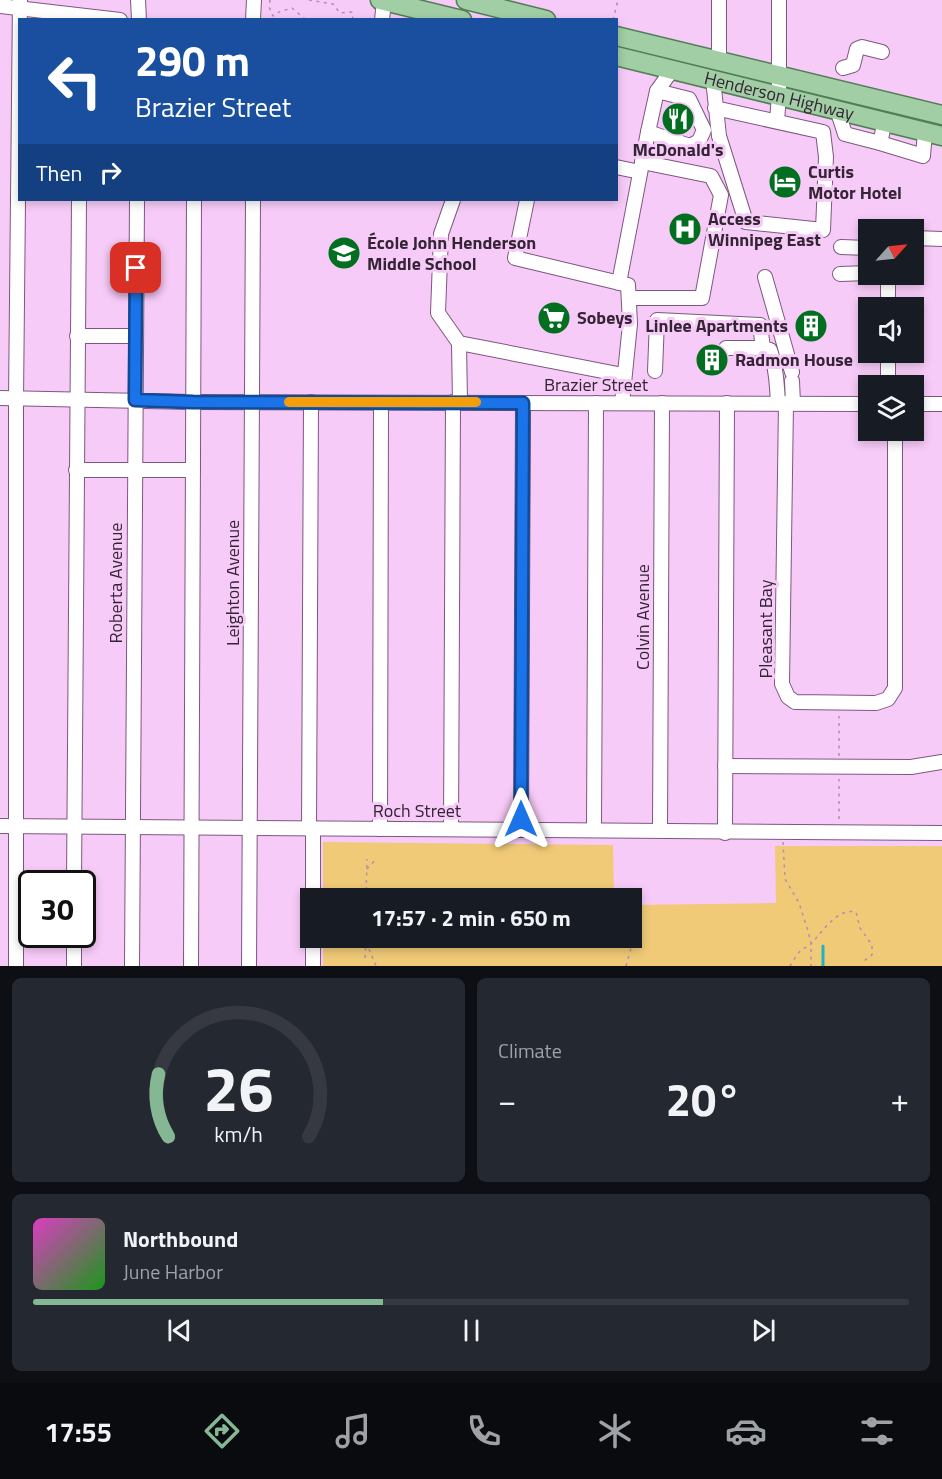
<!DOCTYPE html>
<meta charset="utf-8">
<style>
body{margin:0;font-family:"Titillium Web",sans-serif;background:#242831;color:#f1f3f6;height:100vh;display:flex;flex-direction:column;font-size:22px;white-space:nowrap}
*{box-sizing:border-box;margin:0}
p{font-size:20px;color:#9ea1a6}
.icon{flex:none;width:33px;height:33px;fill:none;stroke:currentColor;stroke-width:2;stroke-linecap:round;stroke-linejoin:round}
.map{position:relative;height:966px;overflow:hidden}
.details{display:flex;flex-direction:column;gap:12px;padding:12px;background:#0d0f14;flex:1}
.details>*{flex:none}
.banner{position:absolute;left:18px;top:18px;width:600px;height:183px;border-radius:0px;box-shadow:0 3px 9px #0003;background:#1a4fa0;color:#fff;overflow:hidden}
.needle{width:39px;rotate:63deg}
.tools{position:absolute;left:858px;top:219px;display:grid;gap:12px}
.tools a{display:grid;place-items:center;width:66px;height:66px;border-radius:0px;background:#171b24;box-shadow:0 3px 9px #0003;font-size:30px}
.speed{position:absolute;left:18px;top:870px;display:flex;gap:12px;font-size:30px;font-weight:700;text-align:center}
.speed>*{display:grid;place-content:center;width:78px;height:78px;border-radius:50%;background:#171b24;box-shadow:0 3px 9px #0003;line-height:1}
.speed .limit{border:3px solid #111;border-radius:9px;background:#fff;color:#111}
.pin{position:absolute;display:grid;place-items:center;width:51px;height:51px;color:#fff;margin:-26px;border-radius:12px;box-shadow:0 3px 9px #0006}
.me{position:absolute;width:66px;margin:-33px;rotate:0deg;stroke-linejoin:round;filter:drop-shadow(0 0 4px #0008)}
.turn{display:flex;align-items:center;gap:21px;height:126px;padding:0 18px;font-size:27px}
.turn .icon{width:78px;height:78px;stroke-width:2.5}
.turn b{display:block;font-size:42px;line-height:51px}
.then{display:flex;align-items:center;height:57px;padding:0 18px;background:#0003;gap:12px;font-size:22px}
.big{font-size:45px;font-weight:700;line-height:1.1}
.details .tile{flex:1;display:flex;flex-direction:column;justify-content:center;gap:9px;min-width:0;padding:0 21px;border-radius:9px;background:#242831}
.details .dial{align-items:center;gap:0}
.dial svg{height:156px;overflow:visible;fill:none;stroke:#363941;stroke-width:7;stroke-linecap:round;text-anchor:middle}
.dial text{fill:#f1f3f6;stroke:none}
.song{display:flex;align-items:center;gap:18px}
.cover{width:72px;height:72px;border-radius:9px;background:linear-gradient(135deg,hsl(310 70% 55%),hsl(120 70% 35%))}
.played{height:6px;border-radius:3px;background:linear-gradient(90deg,#85b795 40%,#363941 40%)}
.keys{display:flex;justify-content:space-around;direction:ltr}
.heat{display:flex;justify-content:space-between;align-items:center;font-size:33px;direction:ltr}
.details .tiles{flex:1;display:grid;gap:12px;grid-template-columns:1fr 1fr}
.tile:last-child{grid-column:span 2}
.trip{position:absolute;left:300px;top:888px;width:342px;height:60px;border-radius:0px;background:#171b24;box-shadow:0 3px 9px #0003;font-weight:700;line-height:60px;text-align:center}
.dock{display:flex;height:96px;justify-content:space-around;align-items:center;background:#090b0e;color:#9ea1a6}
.dock .icon{width:42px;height:42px}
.dock .selected{color:#85b795}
.dock b{font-size:27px;color:#f1f3f6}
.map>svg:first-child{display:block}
</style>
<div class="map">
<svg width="942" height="966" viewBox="0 0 942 966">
<rect width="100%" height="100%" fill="#f7cbf8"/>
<g fill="#f0ca77">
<polygon points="323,842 613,845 614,898 323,898"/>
<polygon points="775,846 942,846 942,966 323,966 323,938 632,938 632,905 776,903"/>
</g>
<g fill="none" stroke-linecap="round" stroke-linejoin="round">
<polyline stroke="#20b3c2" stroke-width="3" points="823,966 823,946"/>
<g stroke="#7e577f" stroke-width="16">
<g id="minor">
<polyline points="138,0 139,20"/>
<polyline points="0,6 120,20"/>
<polyline points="253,20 254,0"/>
<polyline points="382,20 384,1"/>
<polyline points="719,61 719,0"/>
<polyline points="843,68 853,65 857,49 862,47 882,52"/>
<polyline points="713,79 719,136 746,222 823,230 826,157 823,132 715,108"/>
<polyline points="837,109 845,134 880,143 885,121"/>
<polyline points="777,121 779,95 779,0"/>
<polyline points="648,132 690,146 699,141 704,130 689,99 657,91"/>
<polyline points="880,143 923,156 925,132"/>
<polyline points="616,167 640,172"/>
<polyline points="453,200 441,234 438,313 459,343 460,402"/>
<polyline points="527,200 515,258 628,285 630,324 622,403"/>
<polyline points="914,238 942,239"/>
<polyline points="841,247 868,248"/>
<polyline points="840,274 868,273"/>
<polyline points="765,277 792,372"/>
<polyline points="619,283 648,132 657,91 672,70"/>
<polyline points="630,298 702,298 721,195 711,176 642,162"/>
<polyline points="888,308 888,274"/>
<polyline points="77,336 135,336"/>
<polyline points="459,343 623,375"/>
<path d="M763,348l7,2c6,17 7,35 8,53"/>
<polyline points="655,371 657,320 760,325 763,348 726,348"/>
<polyline points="792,381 793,403"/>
<polyline points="888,386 888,352"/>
<polyline points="0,398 193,402 868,404"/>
<polyline points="786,403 782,684 788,697 795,702 876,703 888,699 895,688 895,430"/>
<polyline points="914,404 942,404"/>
<polyline points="76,470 193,470"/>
<polyline points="725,766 911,767 942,762"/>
<polyline points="0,826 942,833"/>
<polyline points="309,829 311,402"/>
<polyline points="380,829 381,403"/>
<polyline points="451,829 453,402"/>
<polyline points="521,830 523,403"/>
<polyline points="594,830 596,403"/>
<polyline points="660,830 662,403"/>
<polyline points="725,833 727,403"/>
<polyline points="74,884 79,200"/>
<polyline points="313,898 313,829"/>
<polyline points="16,966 16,399 20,0"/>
<polyline points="74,966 74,934"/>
<polyline points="132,966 137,200"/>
<polyline points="191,966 194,200"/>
<polyline points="249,966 253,200"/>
<polyline points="313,966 313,938"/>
</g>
</g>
<g stroke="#537d56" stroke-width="21">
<g id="major">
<polyline points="380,0 462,20"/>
<polyline points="466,0 546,20"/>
<polyline points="616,36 942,115"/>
<path id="s1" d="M616,56l326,80"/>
</g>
</g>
<g stroke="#b18fb2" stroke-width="1.5" stroke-dasharray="3 4.5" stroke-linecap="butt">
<polyline points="270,0 269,7 273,16 279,12 292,8 306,20"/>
<polyline points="309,0 333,4 340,13 352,12 353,20"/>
<polyline points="613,20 618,0"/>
<polyline points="454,237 505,249"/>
<polyline points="839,756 839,716"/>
<polyline points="839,819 839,779"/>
<polyline points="783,842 785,879 799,903 808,931 811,943 811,966"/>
<polyline points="367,869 376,859"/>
<polyline points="366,888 376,894 378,898"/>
<polyline points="366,898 367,859"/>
<polyline points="515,938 529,941 553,938"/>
<polyline points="366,942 376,966"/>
<polyline points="365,958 366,938"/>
<polyline points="626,966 632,945 630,938"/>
<path d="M790,966c3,-5 7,-12 11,-16 3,-2 6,-3 9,-5 11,-11 27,-38 46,-33l4,16 12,17v10l-8,6"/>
</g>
<use href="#minor" stroke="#fff" stroke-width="14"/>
<use href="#major" stroke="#a1cea4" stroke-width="18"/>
</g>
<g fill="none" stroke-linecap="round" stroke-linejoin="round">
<g stroke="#114b97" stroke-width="15">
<polyline id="route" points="136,268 135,400 193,402 523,403 521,819"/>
</g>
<use href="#route" stroke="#1a73e8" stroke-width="10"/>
<polyline stroke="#f59e0b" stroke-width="10" points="289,402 476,402"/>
</g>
<defs>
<g id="restaurant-disc" transform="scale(1.725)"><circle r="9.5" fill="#026e1f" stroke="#f7cbf8"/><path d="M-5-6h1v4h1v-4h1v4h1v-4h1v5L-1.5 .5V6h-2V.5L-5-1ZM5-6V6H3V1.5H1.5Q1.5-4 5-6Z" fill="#fff"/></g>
<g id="hotel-disc" transform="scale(1.725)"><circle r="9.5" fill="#026e1f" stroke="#f7cbf8"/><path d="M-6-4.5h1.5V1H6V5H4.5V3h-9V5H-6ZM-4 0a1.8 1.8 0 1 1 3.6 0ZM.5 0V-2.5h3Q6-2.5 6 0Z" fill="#fff"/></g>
<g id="hospital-disc" transform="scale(1.725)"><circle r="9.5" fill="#026e1f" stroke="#f7cbf8"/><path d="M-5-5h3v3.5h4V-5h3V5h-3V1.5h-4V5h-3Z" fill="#fff"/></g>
<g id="school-disc" transform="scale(1.725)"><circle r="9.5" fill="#026e1f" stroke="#f7cbf8"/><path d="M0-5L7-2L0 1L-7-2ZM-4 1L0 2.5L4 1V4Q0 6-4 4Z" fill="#fff"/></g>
<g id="supermarket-disc" transform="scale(1.725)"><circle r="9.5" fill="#026e1f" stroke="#f7cbf8"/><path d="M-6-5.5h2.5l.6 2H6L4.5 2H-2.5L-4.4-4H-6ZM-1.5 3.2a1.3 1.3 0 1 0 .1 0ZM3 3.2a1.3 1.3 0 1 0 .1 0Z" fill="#fff"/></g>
<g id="building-disc" transform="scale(1.725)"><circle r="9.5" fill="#026e1f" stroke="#f7cbf8"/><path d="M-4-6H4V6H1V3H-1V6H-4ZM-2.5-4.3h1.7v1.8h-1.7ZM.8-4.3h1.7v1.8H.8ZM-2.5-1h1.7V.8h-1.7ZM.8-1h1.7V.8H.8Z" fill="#fff"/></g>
</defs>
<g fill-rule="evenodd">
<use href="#restaurant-disc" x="678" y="119"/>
<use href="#hotel-disc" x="785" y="182"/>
<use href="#hospital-disc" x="685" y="229"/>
<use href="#school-disc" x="344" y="253"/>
<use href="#supermarket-disc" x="554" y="318"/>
<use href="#building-disc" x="811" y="326"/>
<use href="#building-disc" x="712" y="360"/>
</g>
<g text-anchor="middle" stroke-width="6" stroke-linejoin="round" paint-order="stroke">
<g font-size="18" fill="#352435" stroke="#f7cbf8">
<text dy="6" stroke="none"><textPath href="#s1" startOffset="168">Henderson Highway</textPath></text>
<text x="596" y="391">Brazier Street</text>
<text transform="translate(116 583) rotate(-90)" y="6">Roberta Avenue</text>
<text transform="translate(233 583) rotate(-90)" y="6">Leighton Avenue</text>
<text transform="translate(643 617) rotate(-90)" y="6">Colvin Avenue</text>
<text transform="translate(766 629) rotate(-90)" y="6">Pleasant Bay</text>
<text x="417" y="817">Roch Street</text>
</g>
<g font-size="18" font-weight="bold" fill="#352435" stroke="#f7cbf8" text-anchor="start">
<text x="678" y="156" text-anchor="middle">McDonald's</text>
<text x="808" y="178">Curtis<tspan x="808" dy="21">Motor Hotel</tspan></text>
<text x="708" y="225">Access<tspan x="708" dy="21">Winnipeg East</tspan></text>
<text x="367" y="249">École John Henderson<tspan x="367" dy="21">Middle School</tspan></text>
<text x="577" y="324">Sobeys</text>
<text x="788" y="332" text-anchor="end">Linlee Apartments</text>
<text x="735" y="366">Radmon House</text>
</g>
</g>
</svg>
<div class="tools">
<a><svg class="needle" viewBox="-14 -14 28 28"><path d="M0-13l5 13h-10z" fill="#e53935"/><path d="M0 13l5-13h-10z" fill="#9ea1a6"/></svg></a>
<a><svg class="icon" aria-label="sound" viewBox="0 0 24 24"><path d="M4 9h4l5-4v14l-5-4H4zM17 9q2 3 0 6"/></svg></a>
<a><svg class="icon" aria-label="layers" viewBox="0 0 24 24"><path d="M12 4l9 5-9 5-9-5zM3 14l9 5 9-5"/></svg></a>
</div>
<div class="speed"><div class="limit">30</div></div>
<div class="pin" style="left:136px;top:268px;background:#d93025"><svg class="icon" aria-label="arrive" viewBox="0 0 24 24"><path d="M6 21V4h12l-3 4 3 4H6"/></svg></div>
<svg class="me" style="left:521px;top:819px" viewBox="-20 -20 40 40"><path d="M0-17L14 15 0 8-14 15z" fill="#1a73e8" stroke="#fff" stroke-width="4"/></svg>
<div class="trip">17:57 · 2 min · 650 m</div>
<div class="banner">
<div class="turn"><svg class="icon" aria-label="left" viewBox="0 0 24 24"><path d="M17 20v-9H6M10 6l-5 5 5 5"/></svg><div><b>290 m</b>Brazier Street</div></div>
<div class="then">Then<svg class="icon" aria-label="right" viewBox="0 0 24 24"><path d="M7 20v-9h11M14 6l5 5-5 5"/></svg></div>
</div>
</div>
<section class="details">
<div class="tiles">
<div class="tile dial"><svg viewBox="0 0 100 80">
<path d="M14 69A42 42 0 1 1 86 69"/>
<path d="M14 69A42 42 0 0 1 9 37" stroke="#85b795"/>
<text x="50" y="56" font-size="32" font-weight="700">26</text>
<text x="50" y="72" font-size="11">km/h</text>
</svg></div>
<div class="tile"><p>Climate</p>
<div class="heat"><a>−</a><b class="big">20°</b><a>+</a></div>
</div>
<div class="tile">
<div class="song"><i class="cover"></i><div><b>Northbound</b><p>June Harbor</p></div></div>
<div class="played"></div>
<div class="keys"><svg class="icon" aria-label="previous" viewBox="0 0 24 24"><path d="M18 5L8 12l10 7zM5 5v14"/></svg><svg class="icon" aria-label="pause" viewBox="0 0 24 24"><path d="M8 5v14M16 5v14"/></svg><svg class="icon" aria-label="next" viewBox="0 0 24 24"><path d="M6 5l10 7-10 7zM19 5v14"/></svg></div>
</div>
</div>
</section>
<nav class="dock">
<b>17:55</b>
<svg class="icon selected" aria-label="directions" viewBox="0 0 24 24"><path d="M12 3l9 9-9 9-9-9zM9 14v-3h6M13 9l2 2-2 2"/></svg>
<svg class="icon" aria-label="music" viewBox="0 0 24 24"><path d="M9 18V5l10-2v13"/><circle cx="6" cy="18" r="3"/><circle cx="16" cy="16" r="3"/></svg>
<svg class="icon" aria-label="phone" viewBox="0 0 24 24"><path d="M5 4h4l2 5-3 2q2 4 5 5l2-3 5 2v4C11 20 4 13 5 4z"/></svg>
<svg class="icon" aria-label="climate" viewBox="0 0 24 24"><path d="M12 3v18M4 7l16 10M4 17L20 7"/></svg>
<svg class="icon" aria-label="car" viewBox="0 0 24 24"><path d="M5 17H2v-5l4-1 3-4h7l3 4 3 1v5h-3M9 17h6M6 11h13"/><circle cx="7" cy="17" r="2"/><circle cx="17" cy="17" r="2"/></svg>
<svg class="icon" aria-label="filters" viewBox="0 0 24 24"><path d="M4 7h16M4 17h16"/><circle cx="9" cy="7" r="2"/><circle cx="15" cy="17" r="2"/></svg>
</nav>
